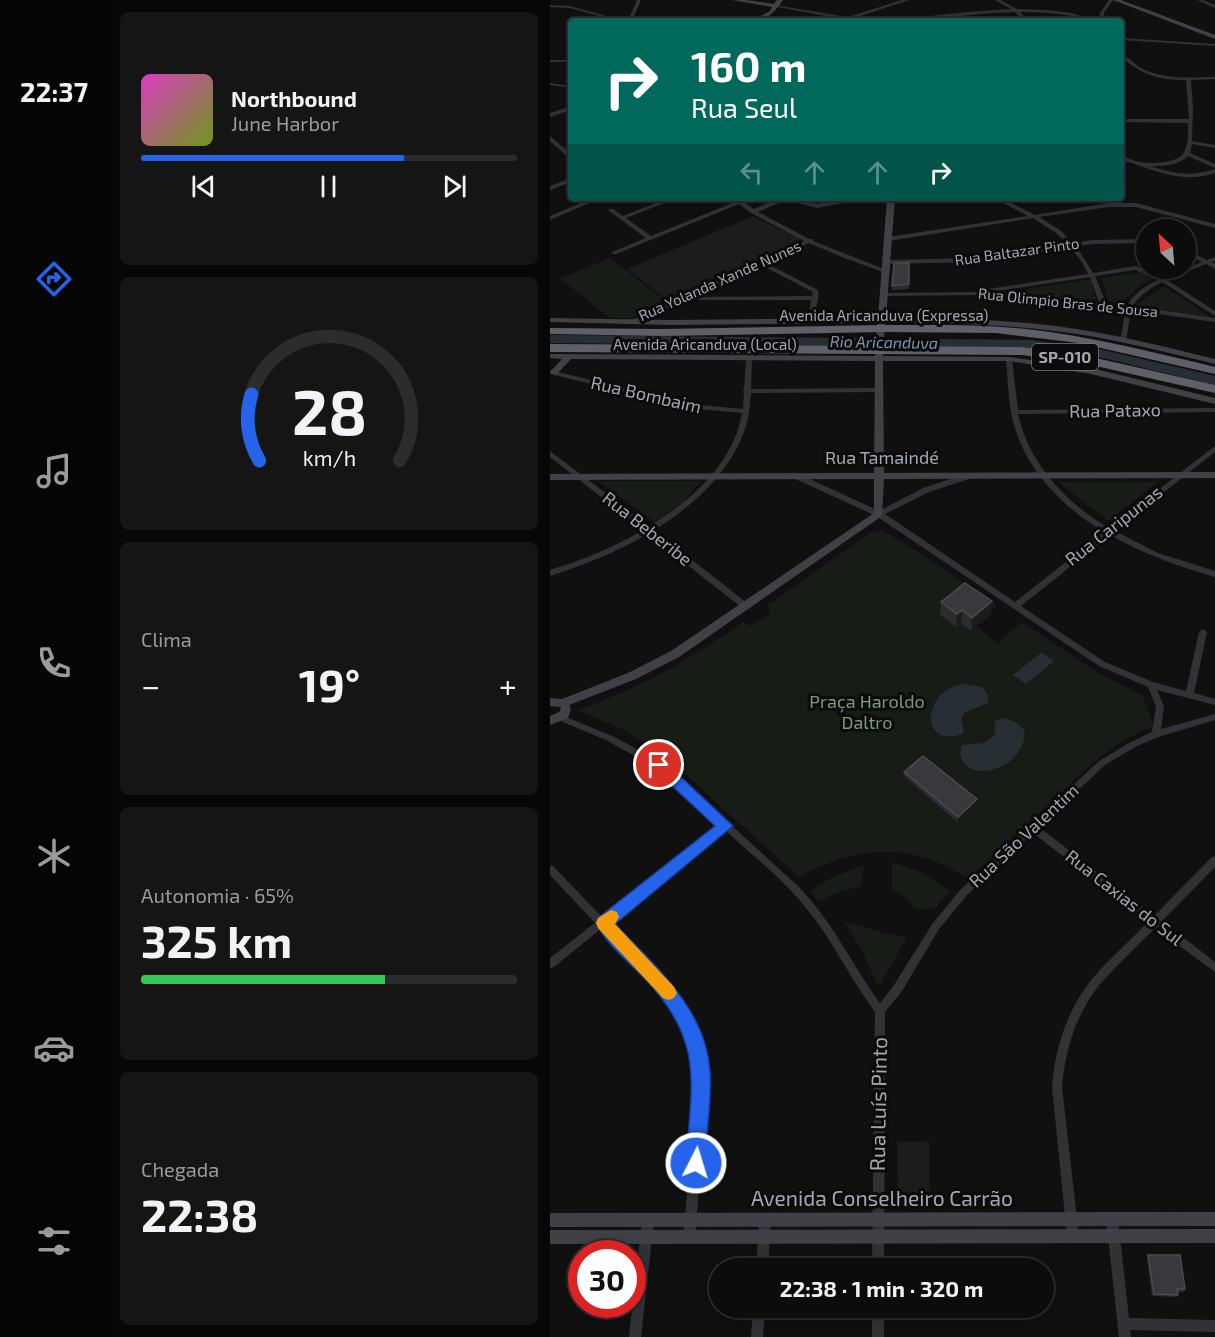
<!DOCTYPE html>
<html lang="pt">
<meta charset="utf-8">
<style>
body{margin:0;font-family:"Exo 2",sans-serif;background:#151516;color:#f1f3f6;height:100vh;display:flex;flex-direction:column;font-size:22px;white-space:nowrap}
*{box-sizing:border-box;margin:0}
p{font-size:20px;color:#9a9b9d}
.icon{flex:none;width:33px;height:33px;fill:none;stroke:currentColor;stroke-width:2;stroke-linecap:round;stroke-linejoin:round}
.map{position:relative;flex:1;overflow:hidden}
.sheet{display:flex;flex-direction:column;gap:12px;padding:12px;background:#070707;width:442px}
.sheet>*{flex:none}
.guide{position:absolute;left:18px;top:18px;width:556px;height:183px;border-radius:6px;box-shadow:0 3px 15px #0003,0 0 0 2px #2c2c2e;background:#00695c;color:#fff;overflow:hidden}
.needle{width:39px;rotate:334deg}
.tools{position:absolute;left:586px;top:219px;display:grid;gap:12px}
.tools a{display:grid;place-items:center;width:60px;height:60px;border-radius:50%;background:#0c0c0d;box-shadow:0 3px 15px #0003,0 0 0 2px #2c2c2e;font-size:30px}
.speed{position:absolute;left:18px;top:1240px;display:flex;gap:12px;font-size:30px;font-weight:700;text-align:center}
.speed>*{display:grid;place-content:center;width:78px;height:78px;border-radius:50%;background:#0c0c0d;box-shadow:0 3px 15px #0003,0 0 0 2px #2c2c2e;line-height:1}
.speed .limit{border:9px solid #d22;background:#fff;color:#111}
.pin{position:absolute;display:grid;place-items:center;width:51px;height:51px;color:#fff;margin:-26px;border:3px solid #fff;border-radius:50%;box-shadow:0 2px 6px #0007}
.me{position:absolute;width:66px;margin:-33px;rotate:5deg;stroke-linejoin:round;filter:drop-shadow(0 0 4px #0008)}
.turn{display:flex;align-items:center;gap:21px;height:126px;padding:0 24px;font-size:27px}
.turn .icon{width:78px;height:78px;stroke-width:2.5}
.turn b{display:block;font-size:42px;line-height:51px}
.lanes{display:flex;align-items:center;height:57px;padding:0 24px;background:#0003;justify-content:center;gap:30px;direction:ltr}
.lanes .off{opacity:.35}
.big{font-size:45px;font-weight:700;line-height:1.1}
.sheet .tile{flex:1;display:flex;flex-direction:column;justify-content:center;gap:9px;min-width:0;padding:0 21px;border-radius:9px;background:#151516}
.sheet .dial{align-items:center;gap:0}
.dial svg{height:156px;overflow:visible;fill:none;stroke:#2c2c2e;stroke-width:7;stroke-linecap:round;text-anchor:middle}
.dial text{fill:#f1f3f6;stroke:none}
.song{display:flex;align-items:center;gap:18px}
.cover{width:72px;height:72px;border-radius:9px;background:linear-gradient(135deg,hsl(310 70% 55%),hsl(80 70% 35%))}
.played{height:6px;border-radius:3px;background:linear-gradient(90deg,#2563eb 70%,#2c2c2e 70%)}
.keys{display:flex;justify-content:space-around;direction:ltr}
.heat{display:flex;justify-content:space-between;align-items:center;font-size:33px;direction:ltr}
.charge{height:9px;border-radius:4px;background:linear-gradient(90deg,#34c759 65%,#2c2c2e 0)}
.trip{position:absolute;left:159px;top:1258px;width:345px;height:60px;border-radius:30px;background:#0c0c0d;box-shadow:0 3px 15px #0003,0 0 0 2px #2c2c2e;font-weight:700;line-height:60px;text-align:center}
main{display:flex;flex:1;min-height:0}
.tabs{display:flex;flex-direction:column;width:108px;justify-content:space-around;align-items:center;background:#050505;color:#9a9b9d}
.tabs .icon{width:42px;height:42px}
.tabs .active{color:#2563eb}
.tabs b{font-size:27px;color:#f1f3f6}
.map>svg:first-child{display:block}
</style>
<main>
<nav class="tabs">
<b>22:37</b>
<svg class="icon active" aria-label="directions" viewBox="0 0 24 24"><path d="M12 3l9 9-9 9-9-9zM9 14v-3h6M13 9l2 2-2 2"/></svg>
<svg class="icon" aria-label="music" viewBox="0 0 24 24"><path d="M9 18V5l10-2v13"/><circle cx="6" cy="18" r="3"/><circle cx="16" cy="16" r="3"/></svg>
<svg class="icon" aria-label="phone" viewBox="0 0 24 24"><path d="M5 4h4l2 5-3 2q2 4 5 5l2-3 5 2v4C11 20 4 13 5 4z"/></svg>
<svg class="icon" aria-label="climate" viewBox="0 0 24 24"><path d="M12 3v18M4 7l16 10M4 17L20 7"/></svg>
<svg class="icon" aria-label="car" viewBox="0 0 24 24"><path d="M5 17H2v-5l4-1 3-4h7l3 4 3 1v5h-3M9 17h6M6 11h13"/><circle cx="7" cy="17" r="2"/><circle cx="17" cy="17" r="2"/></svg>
<svg class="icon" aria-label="filters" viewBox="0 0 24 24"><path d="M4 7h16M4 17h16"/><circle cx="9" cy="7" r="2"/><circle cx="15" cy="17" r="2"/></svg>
</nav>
<section class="sheet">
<div class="tile">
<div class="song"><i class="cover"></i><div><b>Northbound</b><p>June Harbor</p></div></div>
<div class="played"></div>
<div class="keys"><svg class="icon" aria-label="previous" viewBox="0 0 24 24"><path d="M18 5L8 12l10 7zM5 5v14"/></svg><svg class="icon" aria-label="pause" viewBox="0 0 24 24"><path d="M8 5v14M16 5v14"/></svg><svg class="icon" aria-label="next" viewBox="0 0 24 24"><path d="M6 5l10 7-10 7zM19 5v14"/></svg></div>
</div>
<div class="tile dial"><svg viewBox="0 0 100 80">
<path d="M14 69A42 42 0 1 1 86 69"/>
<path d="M14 69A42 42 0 0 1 10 35" stroke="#2563eb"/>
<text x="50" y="56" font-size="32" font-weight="700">28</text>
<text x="50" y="72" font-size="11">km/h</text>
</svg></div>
<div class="tile"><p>Clima</p>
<div class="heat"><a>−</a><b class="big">19°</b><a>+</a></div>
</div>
<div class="tile"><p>Autonomia · 65%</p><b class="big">325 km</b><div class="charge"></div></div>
<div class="tile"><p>Chegada</p><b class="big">22:38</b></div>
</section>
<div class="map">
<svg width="665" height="1337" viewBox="0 0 665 1337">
<rect width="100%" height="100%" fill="#101011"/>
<g fill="#1c1c1e">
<polygon points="203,216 252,240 117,300 77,269"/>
<polygon points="379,1141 380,1205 360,1204 353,1199 348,1191 347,1142"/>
</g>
<g fill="#171c17">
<polygon points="60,258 117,302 81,318 59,318 10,278"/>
<polygon points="588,272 604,278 586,289 572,303 558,301 552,278"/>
<polygon points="541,279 546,300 462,294 464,291"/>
<polygon points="614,286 658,315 659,317 584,306"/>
<polygon points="48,481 151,481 132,503 105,522"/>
<polygon points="508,482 608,482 558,521"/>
<path d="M331,530l33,19 83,56 -22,20 23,18 24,-21 75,50 46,24 11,30 -29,13 -29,21 -128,119c-52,-38 -115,-34 -169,-2l-134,-121 -37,-24 -50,-22c61,-21 112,-51 165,-88l8,4 18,-12 1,-6 -3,-3 5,-3 98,-69z"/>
<polygon points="342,862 373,873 400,891 385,908 365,910 356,898 342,889"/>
<polygon points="314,865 311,886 292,891 268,901 259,892 281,878"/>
<polygon points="294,921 334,933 357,937 330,985 327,985 314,954"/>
</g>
<g fill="#282f34">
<polygon points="492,652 504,661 476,684 463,675"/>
<path d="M413,684l19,3 6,8v8l-24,10 -3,7 3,11 -2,3c-13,5 -26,3 -31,-11 -1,-21 11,-35 32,-39z"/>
<path d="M454,718l12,4 8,8c5,36 -56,58 -64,24l2,-9 22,-2 11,-8v-14z"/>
</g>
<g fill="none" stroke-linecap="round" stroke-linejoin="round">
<polygon fill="#282f34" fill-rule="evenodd" points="0,335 481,340 553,350 665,376 665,385 553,358 481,348 0,343"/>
<g fill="#313236" fill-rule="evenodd">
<polygon points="87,0 91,0 82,21 78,21"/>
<polygon points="352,0 359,0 304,18 313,21 303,21 222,6 224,5 298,17"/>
<path d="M445,0h5l17,9 30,1 25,3 24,8c-9,0 -16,-3 -24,-5 -17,-3 -34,-4 -50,-4h-2l9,9h-5l-9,-9c-42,1 -84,9 -126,9l2,-1 77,-8 43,-3z"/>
<polygon points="559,0 563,0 554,13 554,21 550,21 550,13"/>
<polygon points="647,0 653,0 665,5 665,8"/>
<polygon points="0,5 20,6 74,21 67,21 20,8 0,7"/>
<polygon points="572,38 665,44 665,46 572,40"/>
<path d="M572,54c8,4 14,12 23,16 21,10 47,7 70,7v2l-24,1 2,28 -1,33 23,4v3l-23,-4 -2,9 25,11v4l-27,-12c-10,10 -24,10 -37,10 23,8 39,11 64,3v4c-35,12 -61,-4 -93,-13v-4c6,2 12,5 18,6 11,2 35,1 42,-7 7,-7 6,-23 6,-32l-66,-1v-3h67l-3,-39c-27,0 -45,-5 -64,-23z"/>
<rect x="0" y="60" width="21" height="2"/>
<polygon points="0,83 21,86 21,88 0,85"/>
<polygon points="21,106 21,110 0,117 0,113"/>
<polygon points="0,136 21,154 21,156 17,156 0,141"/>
<polygon points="21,178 21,182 0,190 0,186"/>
<polygon points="43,198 51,198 0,220 0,216"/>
<path d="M119,198h8l-51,20 25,18 84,-34 -4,-4h7l16,11 26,-11h12l25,6 34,-6h12l-3,2 -43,8 -31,-8 -28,12 51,27h4v2l76,30 -3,2 -39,-14 -38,-16 -43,20 52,27v8l-5,25 -2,1 -3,-2 3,-22h-127l-53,24h-4v-2l177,-81 -53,-28 -12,-9 -123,50h-4v-2l34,-14 -37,-27v-2h4l10,7zM211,265l52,27 -1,4 -121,1z"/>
<path d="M444,198h7l34,17 74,-12h27l79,21v4l-79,-21h-27l-70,10 21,13 13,13 20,-3 54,-1v4l-54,1 -17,2 17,27 43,-7 26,12 40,-16 -16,-9v-4l21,11 8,-3v4l-4,1 4,2v5l-9,-5 -39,16 48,31v5l-53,-34c-11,6 -23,13 -29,24l82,12v4l-84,-12 -5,31 -3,2 -3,-2 6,-32 -23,-3 -127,-11 -93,1 -1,-1 3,-2 101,-1v-2l2,-1 100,-15 -6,-12 -12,-15 -94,15 -90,2 -3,-2 3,-2 90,-2 92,-14 -12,-11 -23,-15 -145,23 -3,-2 3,-2 140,-21zM585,270l23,10c-13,6 -24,13 -31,26l-21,-3 -11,-27zM540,277l9,25 -108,-10z"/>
<path d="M199,357l3,2 -1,30 128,-1 3,2 -3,2 -128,1c-1,12 -2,25 -6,36 -15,44 -53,78 -91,101l93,73 1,2 -1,2h-6l-93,-73c-31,18 -64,31 -98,42v-6c33,-10 64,-23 93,-40l-93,-73v-6l99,75c41,-24 85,-63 93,-113l-52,-5 -140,-34v-4l140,34 53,5 1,-16 -1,-2 1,-2 2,-30z"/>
<path d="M459,357l3,2 6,51 197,-2v4l-197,2c11,50 48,89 91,114l106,-82v6l-100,79 43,22 57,18v6c-37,-11 -72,-23 -105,-42l-89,71 84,56 48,20 33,9 13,-59 4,-3 4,3 -13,61 21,6v6l-58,-15 7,16 -3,23 54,-15v6l-57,17 -23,10 -30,18 -66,62 115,89 58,-59 3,-1v11l-53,54 53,41v10l-60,-44c-18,19 -38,37 -55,56 -24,30 -35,66 -38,103l17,149 -2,4 -4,2 -4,-2 -2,-4 -15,-149c3,-39 15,-77 40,-108 17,-20 38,-38 56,-57l-115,-89 -66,62 -28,34 -37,62 -17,21 -1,257h-12l3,-257c-25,-33 -42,-72 -69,-104 -21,-27 -54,-53 -80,-77l-117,93 69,72 18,31 7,25 3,44 -11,141 -2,4 -4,2 -4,-2 -2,-4 13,-141 -3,-44 -6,-20 -17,-30 -69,-73 -47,38 -4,1v-10l45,-35 -45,-48v-10l3,1 49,51 118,-91 -64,-58 -50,-28 -48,-20 -1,-2 1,-2 3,-1 51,21 50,26 136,124c34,35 54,78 82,117l14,-18 39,-62 28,-34 138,-128 30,-18 23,-11 4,-26 -8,-19 -49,-21 -223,-150 -85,-39 -1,-2 1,-2h6l82,38 44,-23 46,-15h6l1,2 -1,2 -46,15 -44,22 130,88 89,-70c-39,-23 -76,-60 -89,-104 -7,-22 -7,-46 -9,-69z"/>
<polygon points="562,1213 566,1215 568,1219 579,1318 665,1320 665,1332 580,1330 581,1337 569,1337 556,1219 558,1215"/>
<polygon points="98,1214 102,1216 104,1220 91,1337 79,1337 92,1220 94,1216"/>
<polygon points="215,1215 219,1217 221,1221 218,1269 206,1269 209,1221 211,1217"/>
<polygon points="203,1308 215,1308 213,1337 201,1337"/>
<rect x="322" y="1308" width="12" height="29"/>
</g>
<g fill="#3f4146" fill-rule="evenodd">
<path d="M182,0h14l28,4 3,-4h6c-8,12 -16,21 -32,21l19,-10 2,-4z"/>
<polygon points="563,0 571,0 665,35 665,39"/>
<path d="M337,198h8l-9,120c56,0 114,1 170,8 54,7 106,20 159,33v5c-54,-13 -107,-27 -161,-33 -56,-7 -113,-8 -169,-8l-2,33 126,1 82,11 124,30v6l-124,-30 -82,-13h-126l1,112 331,-1v6l-331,1 -2,37 -203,141 -43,22 -67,26 2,4 -3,9 -18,7v-9l9,-4 2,-3 -1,-2 -10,-1v-8l12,1 66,-26 43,-22 203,-138v-34l-324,1v-6l324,-1 1,-112 -304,-2 -14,15 -3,1 -4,-3 12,-13 -12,-1v-4l325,2 2,-33 -207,2 -120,-3v-4l120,2 208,-2z"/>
<polygon points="665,1212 665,1226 0,1227 0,1213"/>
<polygon points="665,1229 665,1243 0,1244 0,1230"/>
</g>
<g fill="#5e6067" fill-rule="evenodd">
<path d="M334,325c47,0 95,-1 142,4 64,7 126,23 189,38v7l-136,-31 -83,-10 -112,-1 -222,4 -112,-2v-6l112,1z"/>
<polygon points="0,344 472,347 537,356 665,385 665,393 537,364 472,355 0,352"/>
</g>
</g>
<g fill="#2c2c2f">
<polygon points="344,263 359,263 359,289 342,290"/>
<polygon points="391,602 441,614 421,631 411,623 406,627 390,615"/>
<polygon points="354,772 427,804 407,822 354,776"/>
<polygon points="598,1255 635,1289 634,1292 628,1292 628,1295 627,1297 602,1296 597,1258"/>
</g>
<g fill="#1b1b1d">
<polygon points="442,601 441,614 421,631 422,618"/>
<polygon points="412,610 411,623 406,627 407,614"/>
<polygon points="427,799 427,804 407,822 408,817"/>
</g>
<g fill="#39393d" stroke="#494b4f" stroke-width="1.5">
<polygon points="344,263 359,263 359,284 342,286"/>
<polygon points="415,583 442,601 422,618 412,610 407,614 391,602"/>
<polygon points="373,756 427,799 408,817 354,772"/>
<polygon points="598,1255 630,1255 635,1289 627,1289 628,1295 604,1294"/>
</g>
<path fill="#2563eb" stroke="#184099" stroke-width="1.5" d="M109,759l5,2 69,65 -118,98c40,42 91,85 95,147 2,30 -4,62 -5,92l-3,6 -6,3 -7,-3 -3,-6c5,-78 19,-119 -38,-181 -15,-16 -43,-39 -52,-59l2,-5 117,-92 -61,-57 -3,-4 3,-4z"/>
<polygon fill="#f59e0b" points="61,910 67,912 69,917 65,924 124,987 127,993 124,998 119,1000 113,998 48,928 46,923 48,918"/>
<g text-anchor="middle" stroke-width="6" stroke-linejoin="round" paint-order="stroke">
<g font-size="15" fill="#a2a7b1" stroke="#0b0b0c">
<text transform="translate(467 252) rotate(-8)" y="5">Rua Baltazar Pinto</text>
<text transform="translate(170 281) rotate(-24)" y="5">Rua Yolanda Xande Nunes</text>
<text transform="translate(518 303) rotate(6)" y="5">Rua Olimpio Bras de Sousa</text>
<text x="334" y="321">Avenida Aricanduva (Expressa)</text>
<text x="155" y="350">Avenida Aricanduva (Local)</text>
</g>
<g font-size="16" font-style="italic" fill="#7b97ab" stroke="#0b0b0c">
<text transform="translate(334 342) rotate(1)" y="6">Rio Aricanduva</text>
</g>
<rect fill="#0b0b0c" stroke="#757880" stroke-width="1.5" x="482" y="344" width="66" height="26" rx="4.5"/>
<g font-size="16" font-weight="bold" fill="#a2a7b1">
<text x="515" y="363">SP-010</text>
</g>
<g font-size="18" fill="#a2a7b1" stroke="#0b0b0c">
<text transform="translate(96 395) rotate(13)" y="6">Rua Bombaim</text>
<text transform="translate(565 411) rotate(-1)" y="6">Rua Pataxo</text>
<text x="332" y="464">Rua Tamaindé</text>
<text transform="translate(564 526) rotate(-38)" y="6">Rua Caripunas</text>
<text transform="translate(97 529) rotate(38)" y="6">Rua Beberibe</text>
<text transform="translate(474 836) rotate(-43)" y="6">Rua São Valentim</text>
<text transform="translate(574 898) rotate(38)" y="6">Rua Caxias do Sul</text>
</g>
<g font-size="18" fill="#7a9b7a" stroke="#0b0b0c">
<text x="317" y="708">Praça Haroldo<tspan x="317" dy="21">Daltro</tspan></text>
</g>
<g font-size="21" fill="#a2a7b1" stroke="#0b0b0c">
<text transform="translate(329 1104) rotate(-89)" y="7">Rua Luís Pinto</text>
<text x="332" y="1206">Avenida Conselheiro Carrão</text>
</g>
</g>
</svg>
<div class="tools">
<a><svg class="needle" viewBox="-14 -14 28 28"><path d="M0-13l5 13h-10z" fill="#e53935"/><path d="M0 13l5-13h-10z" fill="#9a9b9d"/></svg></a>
</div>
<div class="speed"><div class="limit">30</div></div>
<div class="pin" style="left:109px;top:765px;background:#d93025"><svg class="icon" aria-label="arrive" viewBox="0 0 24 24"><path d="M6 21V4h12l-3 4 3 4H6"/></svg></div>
<svg class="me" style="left:146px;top:1163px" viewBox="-20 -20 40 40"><circle r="17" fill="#2563eb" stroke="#fff" stroke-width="3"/><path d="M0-11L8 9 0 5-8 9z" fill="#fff"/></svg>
<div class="trip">22:38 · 1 min · 320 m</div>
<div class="guide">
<div class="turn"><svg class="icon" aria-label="right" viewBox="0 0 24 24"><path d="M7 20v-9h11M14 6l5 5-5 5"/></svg><div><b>160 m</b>Rua Seul</div></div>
<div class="lanes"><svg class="icon off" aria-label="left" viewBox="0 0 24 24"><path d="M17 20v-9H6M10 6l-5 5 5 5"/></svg><svg class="icon off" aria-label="ahead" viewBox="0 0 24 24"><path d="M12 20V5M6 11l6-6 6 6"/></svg><svg class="icon off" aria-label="ahead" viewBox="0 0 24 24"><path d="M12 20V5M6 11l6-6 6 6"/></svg><svg class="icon" aria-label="right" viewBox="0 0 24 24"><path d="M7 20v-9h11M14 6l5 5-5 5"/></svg></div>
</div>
</div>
</main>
